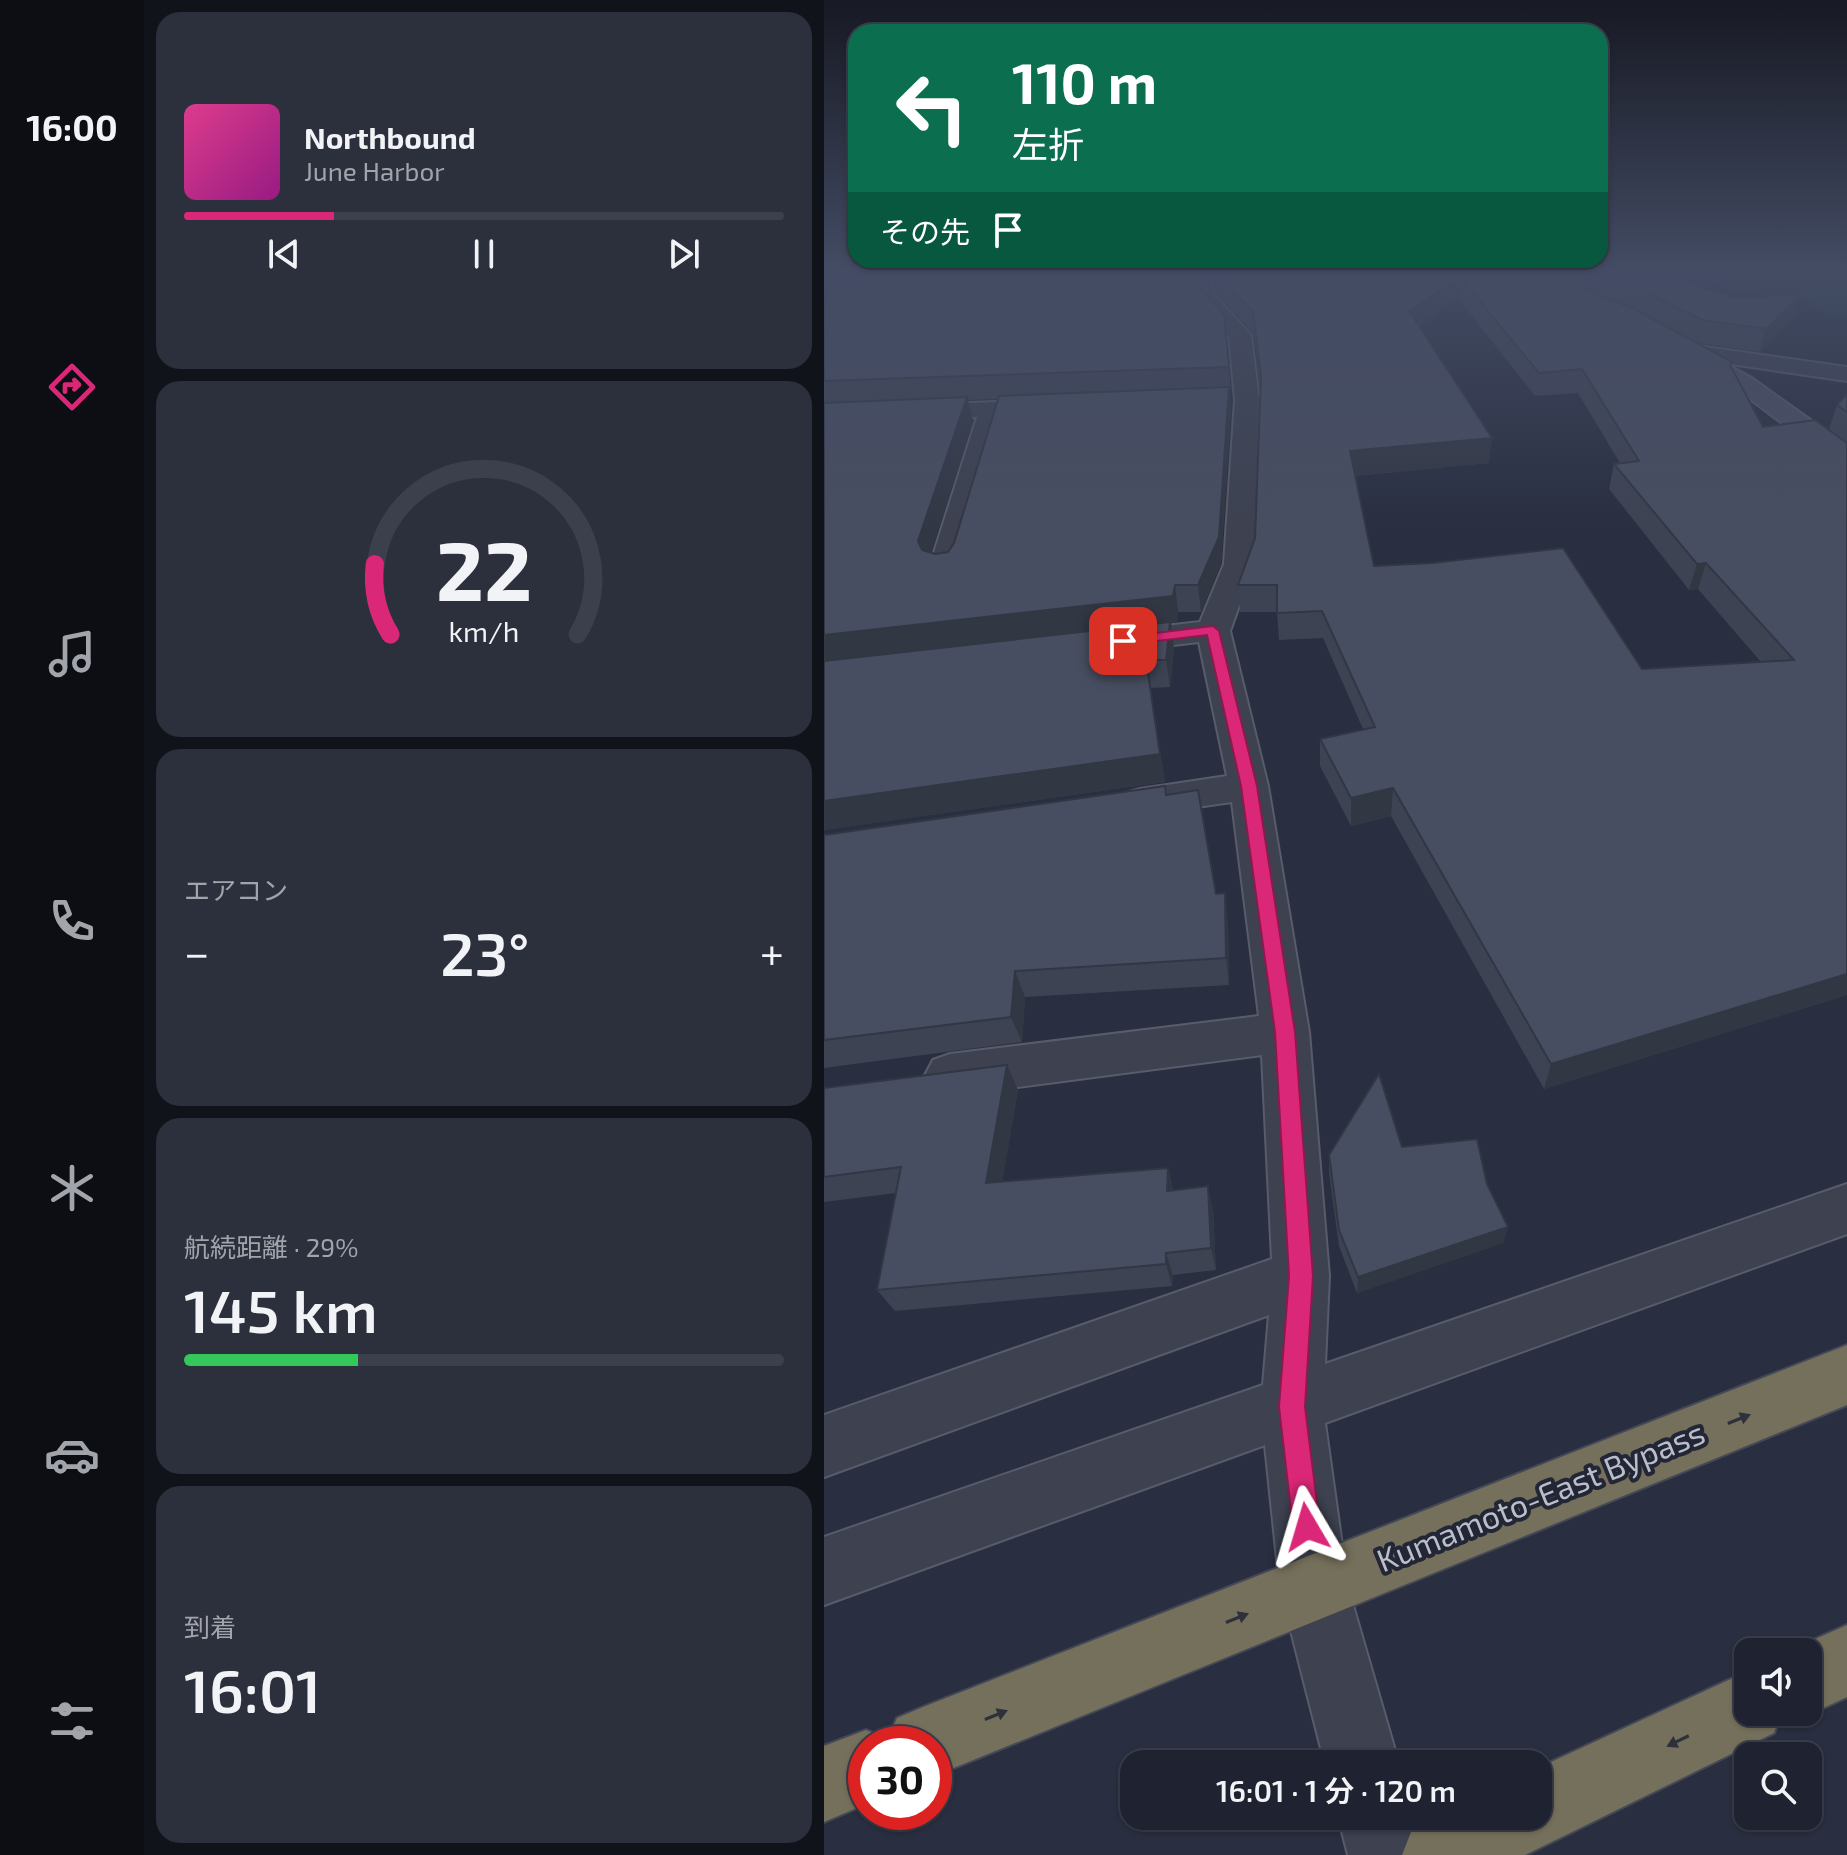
<!DOCTYPE html>
<html lang="ja">
<meta charset="utf-8">
<style>
body{margin:0;font-family:"Exo 2","Noto Sans JP",sans-serif;background:#2c2f3c;color:#f1f3f6;height:100vh;display:flex;flex-direction:column;font-size:30px;white-space:nowrap}
*{box-sizing:border-box;margin:0}
p{font-size:26px;color:#a1a4ab}
.icon{flex:none;width:44px;height:44px;fill:none;stroke:currentColor;stroke-width:2;stroke-linecap:round;stroke-linejoin:round}
.map{position:relative;flex:1;overflow:hidden}
.sheet{display:flex;flex-direction:column;gap:12px;padding:12px;background:#11131a;width:680px}
.sheet>*{flex:none}
.banner{position:absolute;left:24px;top:24px;width:760px;height:244px;border-radius:24px;box-shadow:0 2px 6px #0004,0 0 0 2px #3c3f4c;background:#0b6e4f;color:#fff;overflow:hidden}
.tools{position:absolute;left:910px;top:1638px;display:grid;gap:16px}
.tools a{display:grid;place-items:center;width:88px;height:88px;border-radius:16px;background:#1f2230;box-shadow:0 2px 6px #0004,0 0 0 2px #3c3f4c;font-size:40px}
.speed{position:absolute;left:24px;top:1726px;display:flex;gap:16px;font-size:40px;font-weight:700;text-align:center}
.speed>*{display:grid;place-content:center;width:104px;height:104px;border-radius:50%;background:#1f2230;box-shadow:0 2px 6px #0004,0 0 0 2px #3c3f4c;line-height:1}
.speed .limit{border:12px solid #d22;background:#fff;color:#111}
.pin{position:absolute;display:grid;place-items:center;width:68px;height:68px;color:#fff;margin:-34px;border-radius:16px;box-shadow:0 4px 12px #0006}
.me{position:absolute;width:88px;margin:-44px;rotate:353deg;stroke-linejoin:round;filter:drop-shadow(0 0 6px #0008)}
.turn{display:flex;align-items:center;gap:28px;height:168px;padding:0 32px;font-size:36px}
.turn .icon{width:104px;height:104px;stroke-width:2.5}
.turn b{display:block;font-size:56px;line-height:68px}
.then{display:flex;align-items:center;height:76px;padding:0 32px;background:#0003;gap:16px;font-size:30px}
.big{font-size:60px;font-weight:600;line-height:1.1}
.sheet .tile{flex:1;display:flex;flex-direction:column;justify-content:center;gap:12px;min-width:0;padding:0 28px;border-radius:24px;background:#2c2f3c}
.sheet .dial{align-items:center;gap:0}
.dial svg{height:208px;overflow:visible;fill:none;stroke:#3c3f4c;stroke-width:7;stroke-linecap:round;text-anchor:middle}
.dial text{fill:#f1f3f6;stroke:none}
.song{display:flex;align-items:center;gap:24px}
.cover{width:96px;height:96px;border-radius:12px;background:linear-gradient(135deg,hsl(330 70% 55%),hsl(310 70% 35%))}
.played{height:8px;border-radius:4px;background:linear-gradient(90deg,#db2777 25%,#3c3f4c 25%)}
.keys{display:flex;justify-content:space-around;direction:ltr}
.heat{display:flex;justify-content:space-between;align-items:center;font-size:44px;direction:ltr}
.charge{height:12px;border-radius:6px;background:linear-gradient(90deg,#34c759 29%,#3c3f4c 0)}
.trip{position:absolute;left:296px;top:1750px;width:432px;height:80px;border-radius:24px;background:#1f2230;box-shadow:0 2px 6px #0004,0 0 0 2px #3c3f4c;font-weight:600;line-height:80px;text-align:center}
main{display:flex;flex:1;min-height:0}
.menu{display:flex;flex-direction:column;width:144px;justify-content:space-around;align-items:center;background:#0c0e13;color:#a1a4ab}
.menu .icon{width:56px;height:56px}
.menu .current{color:#db2777}
.menu b{font-size:36px;color:#f1f3f6}
.map>svg:first-child{display:block}
</style>
<main>
<nav class="menu">
<b>16:00</b>
<svg class="icon current" aria-label="directions" viewBox="0 0 24 24"><path d="M12 3l9 9-9 9-9-9zM9 14v-3h6M13 9l2 2-2 2"/></svg>
<svg class="icon" aria-label="music" viewBox="0 0 24 24"><path d="M9 18V5l10-2v13"/><circle cx="6" cy="18" r="3"/><circle cx="16" cy="16" r="3"/></svg>
<svg class="icon" aria-label="phone" viewBox="0 0 24 24"><path d="M5 4h4l2 5-3 2q2 4 5 5l2-3 5 2v4C11 20 4 13 5 4z"/></svg>
<svg class="icon" aria-label="climate" viewBox="0 0 24 24"><path d="M12 3v18M4 7l16 10M4 17L20 7"/></svg>
<svg class="icon" aria-label="car" viewBox="0 0 24 24"><path d="M5 17H2v-5l4-1 3-4h7l3 4 3 1v5h-3M9 17h6M6 11h13"/><circle cx="7" cy="17" r="2"/><circle cx="17" cy="17" r="2"/></svg>
<svg class="icon" aria-label="filters" viewBox="0 0 24 24"><path d="M4 7h16M4 17h16"/><circle cx="9" cy="7" r="2"/><circle cx="15" cy="17" r="2"/></svg>
</nav>
<section class="sheet">
<div class="tile">
<div class="song"><i class="cover"></i><div><b>Northbound</b><p>June Harbor</p></div></div>
<div class="played"></div>
<div class="keys"><svg class="icon" aria-label="previous" viewBox="0 0 24 24"><path d="M18 5L8 12l10 7zM5 5v14"/></svg><svg class="icon" aria-label="pause" viewBox="0 0 24 24"><path d="M8 5v14M16 5v14"/></svg><svg class="icon" aria-label="next" viewBox="0 0 24 24"><path d="M6 5l10 7-10 7zM19 5v14"/></svg></div>
</div>
<div class="tile dial"><svg viewBox="0 0 100 80">
<path d="M14 69A42 42 0 1 1 86 69"/>
<path d="M14 69A42 42 0 0 1 8 42" stroke="#db2777"/>
<text x="50" y="56" font-size="32" font-weight="700">22</text>
<text x="50" y="72" font-size="11">km/h</text>
</svg></div>
<div class="tile"><p>エアコン</p>
<div class="heat"><a>−</a><b class="big">23°</b><a>+</a></div>
</div>
<div class="tile"><p>航続距離 · 29%</p><b class="big">145 km</b><div class="charge"></div></div>
<div class="tile"><p>到着</p><b class="big">16:01</b></div>
</section>
<div class="map">
<svg width="1023" height="1855" viewBox="0 0 1023 1855">
<rect width="100%" height="100%" fill="#292e40"/>
<polygon fill="#2b3a41" points="857,269 1023,269 1023,314 1003,315 969,289 908,291"/>
<g fill="none" stroke-linecap="round" stroke-linejoin="round">
<g stroke="#585c6a" stroke-width="4">
<g id="street">
<polygon points="362,269 382,269 392,297 427,335 435,400 430,564 406,631 444,786 485,1032 505,1276 501,1364 1023,1184 1023,1234 501,1423 524,1588 575,1764 501,1764 456,1588 441,1445 0,1605 0,1537 439,1385 445,1315 0,1477 0,1415 448,1259 438,1055 126,1096 109,1090 101,1075 109,1060 126,1054 435,1016 408,802 316,815 302,811 296,802 302,793 316,789 403,776 375,642 288,652 276,649 271,642 276,635 288,632 376,622 400,564 411,400 405,336 372,299"/>
<polygon points="867,345 1023,367 1023,381 859,357 856,352 859,347"/>
<polygon points="228,400 237,402 240,407 237,412 178,416 135,568 131,575 120,577 109,575 105,568 153,417 0,424 0,408"/>
<polygon points="514,1816 590,1816 602,1855 524,1855"/>
</g>
</g>
<g stroke="#585c6a" stroke-width="4">
<polygon id="secondary" points="860,342 926,377 1023,446 1023,467 1014,465 910,387 852,354 849,349 852,344"/>
</g>
<g stroke="#454957" stroke-width="4">
<g id="highway">
<polygon points="1023,1345 1023,1405 110,1776 110,1744 42,1744 42,1804 0,1822 0,1746 42,1730 64,1739 73,1718 99,1707"/>
<polygon points="1023,1625 1023,1697 984,1715 977,1712 984,1712 984,1652 962,1652"/>
<polygon points="924,1671 924,1712 958,1712 950,1733 701,1855 578,1855 589,1827 614,1816 714,1816 714,1768"/>
</g>
</g>
<use href="#street" fill="#3d4150" fill-rule="evenodd"/>
<use href="#secondary" fill="#4b4f63" fill-rule="evenodd"/>
<use href="#highway" fill="#75705b" fill-rule="evenodd"/>
</g>
<g fill="#3e4353" fill-rule="evenodd">
<path d="M0,269l367,9 33,37 7,75h-2l2,21 -10,152 -20,49h-23l-1,11h-6l3,26 -4,38 -20,1 15,94 -341,48zM174,399l-44,144 -6,9 -13,2 -4,-2 42,-131 -6,-21z"/>
<path d="M385,269h442l82,28 67,-2 -6,22 -34,35 -63,-9 35,19 -1,4 32,61 83,16 -17,-14 8,-24 10,-11v601l-303,94 -153,-273 -40,10 -31,-60v-27l43,-10 -40,-91 -44,2 -2,-28h-37l-2,-27 17,-47 5,-151 -6,-52 -35,-40zM634,298l77,98 43,-3 42,70 -6,1 -5,25 80,101 9,-1 63,73 -119,7 -268,-103 -19,-90 134,-13 -70,-137z"/>
<polygon points="342,795 392,894 404,920 405,985 201,997 198,1042 0,1068 0,835"/>
<polygon points="183,1065 194,1090 178,1182 344,1168 349,1190 389,1209 392,1270 349,1275 348,1286 71,1311 53,1290 72,1193 0,1202 0,1088"/>
<polygon points="578,1147 663,1184 684,1227 679,1243 533,1293 515,1246 505,1173 505,1155"/>
</g>
<g fill="#323744">
<polygon points="636,277 634,298 584,333 585,311"/>
<polygon points="976,295 970,317 936,352 942,329"/>
<polygon points="405,387 407,411 397,563 377,612 374,585"/>
<polygon points="143,397 149,421 102,567 94,541"/>
<polygon points="668,438 665,463 526,476 526,451"/>
<polygon points="882,563 874,589 865,590 873,564"/>
<polygon points="351,585 354,612 353,623 347,623 350,649 346,687 342,660 0,663 0,635"/>
<polygon points="322,660 341,782 0,830 0,801"/>
<polygon points="569,788 567,816 527,826 527,798"/>
<polygon points="401,893 404,920 405,985 402,958"/>
<polygon points="191,971 201,997 198,1042 187,1017"/>
<polygon points="1023,974 1023,995 720,1089 727,1064"/>
<polygon points="183,1065 194,1090 174,1207 162,1183"/>
<polygon points="344,1168 349,1191 343,1191"/>
<polygon points="384,1186 389,1209 392,1270 387,1248"/>
<polygon points="684,1227 679,1243 533,1293 534,1277"/>
<polygon points="342,1253 349,1275 348,1286 342,1264"/>
</g>
<g fill="#484e61" stroke="#323744" stroke-width="2" fill-rule="evenodd">
<polygon points="0,269 364,269 367,278 400,315 405,367 0,381"/>
<path d="M391,269h318l101,40 98,53 -2,3 33,62 52,-7 32,23v531l-296,90 -158,-276 -42,10 -31,-59 55,-12 -53,-116 -45,2v-28h-39l17,-47 6,-162 -8,-64 -36,-38zM636,277l79,96 43,-4 57,92 -25,3 83,100 9,-1 88,97 -152,9 -79,-121 -131,15 -58,3 -24,-115 142,-13 -83,-127z"/>
<polygon points="767,269 827,269 909,297 976,295 942,329 879,320 809,286"/>
<polygon points="405,387 395,537 374,585 351,585 349,596 0,635 0,403 143,397 94,541 98,550 111,554 124,552 130,543 175,396"/>
<polygon points="1023,394 1023,412 1013,405"/>
<polygon points="346,622 342,660 322,660 336,754 0,801 0,661"/>
<polygon points="341,786 342,795 374,790 392,894 401,893 402,958 191,971 187,1017 0,1040 0,835"/>
<polygon points="183,1065 162,1183 344,1168 343,1191 384,1186 387,1248 342,1253 342,1264 53,1290 77,1167 0,1177 0,1088"/>
<polygon points="555,1074 578,1147 653,1139 663,1184 684,1227 534,1277 515,1230 505,1155"/>
</g>
<defs><path id="oneway-solid" d="M-6-.8H1V-3.2L6.5 0L1 3.2V.8H-6Z" transform="scale(2)"/></defs>
<g fill="#2e313b">
<use href="#oneway-solid" transform="translate(915 1419) rotate(-22)"/>
<use href="#oneway-solid" transform="translate(413 1618) rotate(-22)"/>
<use href="#oneway-solid" transform="translate(172 1715) rotate(-22)"/>
<use href="#oneway-solid" transform="translate(854 1741) rotate(154)"/>
</g>
<linearGradient id="sky" x2="0" y2="1"><stop stop-color="#171923"/><stop offset="0.51" stop-color="#434c64"/><stop offset="1" stop-color="#434c64" stop-opacity="0"/></linearGradient>
<rect width="1023" height="529" fill="url(#sky)"/>
<polygon fill="#db2777" stroke="#8e194d" stroke-width="2" points="389,626 395,631 433,786 471,1032 489,1276 481,1407 496,1527 492,1537 483,1541 473,1537 469,1527 455,1407 465,1276 451,1032 417,786 383,635 299,645 292,641 299,637"/>
<g text-anchor="middle" stroke-width="8" stroke-linejoin="round" paint-order="stroke">
<g font-size="32" fill="#babdca" stroke="#222635">
<text transform="translate(717 1497) rotate(-22)" y="11">Kumamoto-East Bypass</text>
</g>
</g>
</svg>
<div class="tools">
<a><svg class="icon" aria-label="sound" viewBox="0 0 24 24"><path d="M4 9h4l5-4v14l-5-4H4zM17 9q2 3 0 6"/></svg></a>
<a><svg class="icon" aria-label="search" viewBox="0 0 24 24"><circle cx="10" cy="10" r="6"/><path d="M15 15l6 6"/></svg></a>
</div>
<div class="speed"><div class="limit">30</div></div>
<div class="pin" style="left:299px;top:641px;background:#d93025"><svg class="icon" aria-label="arrive" viewBox="0 0 24 24"><path d="M6 21V4h12l-3 4 3 4H6"/></svg></div>
<svg class="me" style="left:483px;top:1527px" viewBox="-20 -20 40 40"><path d="M0-17L14 15 0 8-14 15z" fill="#db2777" stroke="#fff" stroke-width="4"/></svg>
<div class="trip">16:01 · 1 分 · 120 m</div>
<div class="banner">
<div class="turn"><svg class="icon" aria-label="left" viewBox="0 0 24 24"><path d="M17 20v-9H6M10 6l-5 5 5 5"/></svg><div><b>110 m</b>左折</div></div>
<div class="then">その先<svg class="icon" aria-label="arrive" viewBox="0 0 24 24"><path d="M6 21V4h12l-3 4 3 4H6"/></svg></div>
</div>
</div>
</main>
